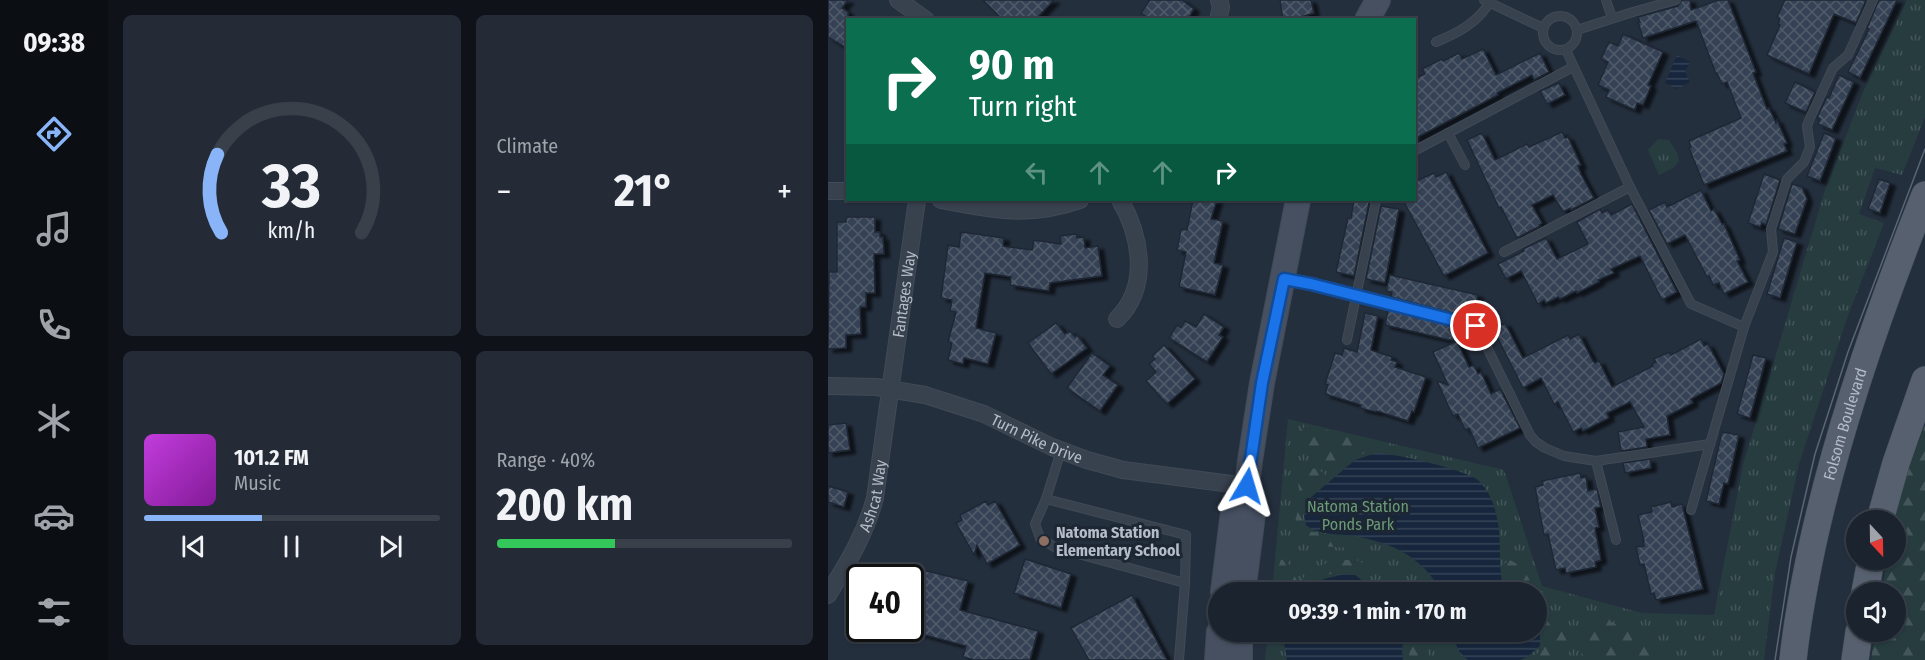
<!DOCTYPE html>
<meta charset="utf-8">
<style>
body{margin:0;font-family:"Fira Sans Condensed",sans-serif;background:#242b36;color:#f1f3f6;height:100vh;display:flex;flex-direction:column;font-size:22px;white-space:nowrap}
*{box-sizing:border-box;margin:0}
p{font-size:20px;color:#a0a4aa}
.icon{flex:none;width:33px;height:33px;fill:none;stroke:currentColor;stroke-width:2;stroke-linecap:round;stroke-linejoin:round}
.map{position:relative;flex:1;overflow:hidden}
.drawer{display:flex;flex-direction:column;gap:15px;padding:15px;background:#0f1319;width:720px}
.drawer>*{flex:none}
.guide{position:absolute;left:18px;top:18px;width:570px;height:183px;border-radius:0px;box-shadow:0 2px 4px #0004,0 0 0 2px #39404a;background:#0b6e4f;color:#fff;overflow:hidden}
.needle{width:39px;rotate:158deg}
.controls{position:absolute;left:1018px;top:510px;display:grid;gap:12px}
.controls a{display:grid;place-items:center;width:60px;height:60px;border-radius:50%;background:#1b232e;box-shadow:0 2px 4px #0004,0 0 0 2px #39404a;font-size:30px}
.speed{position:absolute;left:18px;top:564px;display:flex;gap:12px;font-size:30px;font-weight:700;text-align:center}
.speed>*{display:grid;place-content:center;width:78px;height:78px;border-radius:50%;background:#1b232e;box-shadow:0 2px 4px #0004,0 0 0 2px #39404a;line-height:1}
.speed .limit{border:3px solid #111;border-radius:9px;background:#fff;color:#111}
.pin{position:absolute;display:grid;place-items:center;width:51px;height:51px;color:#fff;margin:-26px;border:3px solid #fff;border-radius:50%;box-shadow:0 2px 6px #0007}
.me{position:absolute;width:66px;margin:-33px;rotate:7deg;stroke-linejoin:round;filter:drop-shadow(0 0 4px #0008)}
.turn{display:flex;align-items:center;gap:21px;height:126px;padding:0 24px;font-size:27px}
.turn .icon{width:78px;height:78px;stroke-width:2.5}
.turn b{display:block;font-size:42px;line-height:51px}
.lanes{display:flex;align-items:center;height:57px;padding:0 24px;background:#0003;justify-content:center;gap:30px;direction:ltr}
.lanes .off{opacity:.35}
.big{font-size:45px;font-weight:700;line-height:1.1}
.drawer .widget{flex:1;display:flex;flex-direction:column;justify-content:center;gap:9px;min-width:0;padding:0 21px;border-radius:9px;background:#242b36}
.drawer .dial{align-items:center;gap:0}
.dial svg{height:156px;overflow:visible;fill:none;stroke:#39404a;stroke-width:7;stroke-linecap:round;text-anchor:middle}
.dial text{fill:#f1f3f6;stroke:none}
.song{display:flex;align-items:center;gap:18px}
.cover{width:72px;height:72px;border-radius:9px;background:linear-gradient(135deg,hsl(290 70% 55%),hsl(290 70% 35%))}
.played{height:6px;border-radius:3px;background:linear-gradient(90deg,#8ab4f8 40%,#39404a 40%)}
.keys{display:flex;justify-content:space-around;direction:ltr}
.heat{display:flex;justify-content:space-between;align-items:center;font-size:33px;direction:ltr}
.charge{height:9px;border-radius:4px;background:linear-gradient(90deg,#34c759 40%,#39404a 0)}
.drawer .tiles{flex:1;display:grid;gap:15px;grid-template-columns:repeat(2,1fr)}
.trip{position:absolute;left:380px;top:582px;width:339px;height:60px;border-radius:30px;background:#1b232e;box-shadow:0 2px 4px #0004,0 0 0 2px #39404a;font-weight:700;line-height:60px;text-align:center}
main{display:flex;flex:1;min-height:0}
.tabs{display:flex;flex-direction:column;width:108px;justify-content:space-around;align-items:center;background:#0b0e12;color:#a0a4aa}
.tabs .icon{width:42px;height:42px}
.tabs .active{color:#8ab4f8}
.tabs b{font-size:27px;color:#f1f3f6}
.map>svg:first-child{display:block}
</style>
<main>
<nav class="tabs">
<b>09:38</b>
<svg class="icon active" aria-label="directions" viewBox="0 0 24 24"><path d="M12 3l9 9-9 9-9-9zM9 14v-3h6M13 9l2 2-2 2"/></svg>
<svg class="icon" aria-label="music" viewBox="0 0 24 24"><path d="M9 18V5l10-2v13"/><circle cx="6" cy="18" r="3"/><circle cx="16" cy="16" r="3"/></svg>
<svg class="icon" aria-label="phone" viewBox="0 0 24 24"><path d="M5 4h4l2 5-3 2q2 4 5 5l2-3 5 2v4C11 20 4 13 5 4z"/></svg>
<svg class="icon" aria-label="climate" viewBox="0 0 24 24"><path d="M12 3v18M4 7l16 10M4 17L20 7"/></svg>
<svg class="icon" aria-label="car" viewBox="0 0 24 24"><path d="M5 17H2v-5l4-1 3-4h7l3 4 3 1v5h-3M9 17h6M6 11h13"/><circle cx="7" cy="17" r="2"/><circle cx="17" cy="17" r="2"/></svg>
<svg class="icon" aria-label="filters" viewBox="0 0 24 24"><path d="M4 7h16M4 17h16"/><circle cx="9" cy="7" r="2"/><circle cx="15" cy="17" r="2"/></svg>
</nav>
<section class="drawer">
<div class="tiles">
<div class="widget dial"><svg viewBox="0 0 100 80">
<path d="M14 69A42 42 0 1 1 86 69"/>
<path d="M14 69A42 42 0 0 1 12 29" stroke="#8ab4f8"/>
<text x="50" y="56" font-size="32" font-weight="700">33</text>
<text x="50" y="72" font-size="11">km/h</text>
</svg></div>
<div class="widget"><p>Climate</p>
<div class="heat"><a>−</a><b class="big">21°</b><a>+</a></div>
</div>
<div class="widget">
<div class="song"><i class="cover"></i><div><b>101.2 FM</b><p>Music</p></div></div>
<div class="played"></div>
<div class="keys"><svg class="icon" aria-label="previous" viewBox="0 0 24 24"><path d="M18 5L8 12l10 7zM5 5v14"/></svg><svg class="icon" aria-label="pause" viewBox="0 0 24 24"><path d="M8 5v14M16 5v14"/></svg><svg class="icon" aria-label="next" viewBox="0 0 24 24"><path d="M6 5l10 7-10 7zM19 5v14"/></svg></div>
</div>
<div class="widget"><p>Range · 40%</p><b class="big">200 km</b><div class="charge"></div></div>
</div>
</section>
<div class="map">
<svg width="1097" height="660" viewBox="0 0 1097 660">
<defs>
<pattern id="grass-tufts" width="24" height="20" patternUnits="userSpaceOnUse" patternTransform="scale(1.5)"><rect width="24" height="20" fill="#263c3f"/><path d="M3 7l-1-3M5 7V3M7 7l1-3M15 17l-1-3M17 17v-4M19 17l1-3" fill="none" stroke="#435659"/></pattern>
<pattern id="forest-firs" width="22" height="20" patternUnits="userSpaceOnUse" patternTransform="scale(1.5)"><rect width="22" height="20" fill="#263c3f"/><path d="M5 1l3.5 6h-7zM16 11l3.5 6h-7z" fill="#435659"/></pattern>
<pattern id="water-rules" width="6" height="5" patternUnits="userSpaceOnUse" patternTransform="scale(1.5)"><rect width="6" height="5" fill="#17263c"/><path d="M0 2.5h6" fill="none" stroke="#364457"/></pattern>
<pattern id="building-cross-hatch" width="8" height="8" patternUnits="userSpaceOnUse" patternTransform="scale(1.5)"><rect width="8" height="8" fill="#364354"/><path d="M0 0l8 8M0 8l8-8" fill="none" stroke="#515c6b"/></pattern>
<filter id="shadow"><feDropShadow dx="5.5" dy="3.5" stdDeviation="1.5" flood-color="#0009"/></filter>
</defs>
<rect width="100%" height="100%" fill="#242f3e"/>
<g fill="url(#grass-tufts)">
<polygon points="1079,0 1097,0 1097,117 1074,175 1047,168 1031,214 1056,223 1018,321 971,464 947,573 936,660 437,660 440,632 708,632 708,592 444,592 460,419 676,470 714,586 814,613 886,615 915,465 997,190 1035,92"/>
<polygon points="830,139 841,140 849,153 851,161 845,168 831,175 820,150"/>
</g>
<g fill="url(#forest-firs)">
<polygon points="1097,425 1097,660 1043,660 1047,632 1068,632 1068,592 1054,592 1059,560 1068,560 1068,520 1066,520 1081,468"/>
<path d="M481,426l61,14 2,3 -1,6 -34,20 -9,1c-4,-2 -9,-4 -13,-8 -4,-5 -16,-25 -15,-31l3,-3z"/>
<path d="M478,468c9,0 14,1 20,8v3c-14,15 -30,28 -20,49l6,4 47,6 3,3 -2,5 -5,2 -39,-2 -20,-8c-5,-14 3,-24 4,-38 1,-10 -4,-18 -2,-28z"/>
<path d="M458,559l11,22c8,-3 13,-9 20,-13 12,-8 30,-9 43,-7l5,5v5l-6,3 -10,-4 -16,3 -22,8 -15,11h-17v-27l2,-5z"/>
<path d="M681,560c14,4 21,21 27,32h-29l-4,-27z"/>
<path d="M708,594c9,17 16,14 28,25 10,9 8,31 2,41h-40l17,-10 3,-7 -5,-13 -5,-4z"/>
<path d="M771,618c27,7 47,23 67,42h-85c3,-20 -4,-34 18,-42z"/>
<polygon points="582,632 595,632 602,660 581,660"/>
</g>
<g fill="url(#water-rules)">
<polygon points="849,55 862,62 857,72 862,82 849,89 837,83"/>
<path d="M548,453c17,0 92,17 103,28 8,7 15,22 17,33 7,25 1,53 8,78h-63c-18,-37 -55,-52 -95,-57 -13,-1 -30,-1 -40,-10l-2,-10 6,-17 45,-38z"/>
<polygon points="516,574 527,575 550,592 472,592 496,579"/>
<path d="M708,629l4,6v11l-13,11 -7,3h-52c-10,-7 -13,-17 -16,-28h84z"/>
<polygon points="454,632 576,632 574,650 575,660 459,660"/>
</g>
<g fill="url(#building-cross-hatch)" stroke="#1f2835" stroke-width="1.5" filter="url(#shadow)">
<polygon points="0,0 20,0 14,8 20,12 20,49 0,37"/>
<polygon points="155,0 226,0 207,20 175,20"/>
<polygon points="322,0 354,0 366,9 359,20 323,20 313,13"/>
<polygon points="452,0 483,0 486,13 462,20 455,20"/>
<polygon points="854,0 862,0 863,10 891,0 900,0 928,72 925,73 939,109 941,108 948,123 949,120 959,143 956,144 959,151 876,185 861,148 863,147 861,141 913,118 899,82 894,84 889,73 888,74 868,21 815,38 810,22 812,22 810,17 850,6"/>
<polygon points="957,0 1038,0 1028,23 1006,14 981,74 939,55 952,25 950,24 952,19 949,17"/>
<polygon points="1051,0 1069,0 1032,78 1020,72 1041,29 1039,28"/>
<polygon points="795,34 835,52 820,85 823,86 815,105 809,103 807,110 778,97 781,90 770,85 780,62 773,59 781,42 790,46"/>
<polygon points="655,49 668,75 712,53 721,72 706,80 704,75 669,93 670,95 586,139 586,79 597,74 594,69 614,59 615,61 631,53 634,59"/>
<polygon points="1011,75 1026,82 1004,130 990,124 992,119 989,118 999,97 1001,98"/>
<polygon points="967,82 987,92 978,112 957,103"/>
<polygon points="731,83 737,95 719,104 712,91"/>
<polygon points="734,132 737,138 740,137 753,165 750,166 753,174 766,198 743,210 742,208 735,212 725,195 704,205 714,223 711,225 712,226 689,238 673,207 671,208 639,140 654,133 667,160 699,144 701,147"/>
<polygon points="996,133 1008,138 992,181 979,176"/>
<polygon points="618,172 660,253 616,276 575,200 586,200 586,182 606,173 608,177"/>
<polygon points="936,174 952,180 938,225 934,223 932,227 920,223"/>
<polygon points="1051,179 1062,183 1052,213 1040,209"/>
<polygon points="964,184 974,187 979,199 967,234 950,229"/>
<polygon points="873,190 883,211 886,209 894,224 896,224 912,260 909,261 920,282 896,294 891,283 885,285 881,276 879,277 857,235 839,244 821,210 837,202 839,207"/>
<polygon points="365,200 389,200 383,219 395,221 386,263 395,265 387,295 351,287 358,252 349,250 353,229 359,230"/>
<polygon points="526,200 540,200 541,203 526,276 508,272 520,218 523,218"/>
<polygon points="804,204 849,292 834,300 812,256 783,269 786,273 770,280 771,282 749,293 748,291 732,299 730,297 718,303 716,300 710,304 693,271 678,279 670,264 696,251 695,249 718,238 729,259 760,244 749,222 772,209 774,213 780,210 783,215"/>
<polygon points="553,206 571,209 557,283 538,279"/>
<polygon points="18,217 47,217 47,232 52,232 52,237 55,237 56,254 46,254 47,293 38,293 38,307 32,307 33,334 18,335 18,348 0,349 1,272 9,272 9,222 18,222"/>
<polygon points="133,232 176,238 175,246 204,250 206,240 233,244 232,236 248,234 249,238 256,237 257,248 270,246 274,276 222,283 221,291 182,285 183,277 157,273 148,328 168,333 160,364 136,358 135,364 120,360 124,343 120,342 128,312 122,311 124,300 113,298 120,245 131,247"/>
<polygon points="956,238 969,242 952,298 939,294"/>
<polygon points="562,275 650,295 646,312 634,309 632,315 563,297 564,292 558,291"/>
<polygon points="560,310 629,327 626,341 557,325"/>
<polygon points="537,313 550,316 543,350 564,357 563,360 569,362 567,367 598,377 586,412 584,411 580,421 549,411 548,412 532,408 533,405 497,394 500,385 497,384 507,353 514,355 516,348 529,352"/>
<polygon points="376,314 396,327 391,335 395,337 379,362 341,338 349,325 353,328 357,321 368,327"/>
<polygon points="228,323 237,334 242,331 247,337 249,335 259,348 223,374 200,343"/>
<polygon points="677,323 695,358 740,335 742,339 751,334 765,361 767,363 771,361 784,387 825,366 824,364 828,362 826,359 841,352 843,355 873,339 876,346 880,344 896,374 893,383 863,399 865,403 839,416 842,435 818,439 819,447 793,451 790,432 816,427 802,402 779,413 781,418 755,431 753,428 745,432 730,402 726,404 713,378 695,388 665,329"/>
<polygon points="629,341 641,367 646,365 650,374 653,372 663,394 672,389 692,428 650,448 641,428 637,430 630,414 625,416 609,381 620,385 605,352"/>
<polygon points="336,345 367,379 339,404 318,381 328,372 321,364 327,359 324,356"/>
<polygon points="264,353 282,366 275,375 290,385 272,411 239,388"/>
<polygon points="925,355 938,358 922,418 909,414"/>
<polygon points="18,423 22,450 0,453 0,425"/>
<polygon points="894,432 911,435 900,484 896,483 891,504 878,501"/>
<polygon points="822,459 823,468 797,473 795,463"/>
<polygon points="752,473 753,478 758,477 760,491 769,489 773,507 767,508 771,527 767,528 773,560 767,562 768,567 738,573 737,568 728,570 720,534 716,535 707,487 715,485 714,481"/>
<polygon points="0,486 20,492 16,507 0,502"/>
<polygon points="158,501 160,505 167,501 192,545 159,564 149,545 146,555 128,523 134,520 132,515"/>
<polygon points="843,502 844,507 854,504 875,589 828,600 826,593 823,594 816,564 812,565 808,547 816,546 815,541 816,541 810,515 824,512 823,507"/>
<polygon points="197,559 243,574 233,608 186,593"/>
<polygon points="82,567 140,581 132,610 210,631 202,660 147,660 135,657 138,646 82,631"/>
<polygon points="304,595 339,660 261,660 243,628"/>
</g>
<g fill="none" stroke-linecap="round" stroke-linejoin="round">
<g stroke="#414a57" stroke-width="10">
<g id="lane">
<polyline points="656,0 715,28"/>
<polyline points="778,0 784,18"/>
<circle cx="732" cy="33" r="17"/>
<polyline points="749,30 805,12 848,0"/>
<path d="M608,42c22,-9 43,-20 55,-42"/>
<polyline points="738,50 802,187 863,304 916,327"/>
<polyline points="620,133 637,165"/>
<polyline points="586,151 745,67"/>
<polyline points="676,252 802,187"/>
<polyline points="456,279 483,284 648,325 702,435 708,442 717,448 736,456 768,461 882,444"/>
<polyline points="519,340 548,200"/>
<polyline points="233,451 218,499 207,524 212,538 228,548 357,583"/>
<polyline points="768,461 788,540"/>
<polyline points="218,499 358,535 357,583 351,660"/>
<polyline points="863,510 916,327 945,252 943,229 959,179 976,162 982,147 979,126 982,118 1005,68 1020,55 1045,0"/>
</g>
</g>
<g stroke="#414a57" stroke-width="18">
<g id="street">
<polyline points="70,0 98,20"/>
<polyline points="390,20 393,7 391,0"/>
<polyline points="0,191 20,191"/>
<path d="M113,200c51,10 88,18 139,0"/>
<path d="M289,319c33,-32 24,-83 3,-119"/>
<path id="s1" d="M0,386l48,1 49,8 59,19 68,33 35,13 36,10 124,16"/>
<path id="s2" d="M0,595c20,-33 37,-60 47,-97l42,-298"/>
</g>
</g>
<g stroke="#414a57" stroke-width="26">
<g id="secondary">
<polyline points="539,20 550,0"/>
<polyline points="395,592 405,512 419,486"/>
<polyline points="415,592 425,514 419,486 422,461 434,383 470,200"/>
<polyline points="389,660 391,632"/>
<polyline points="412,660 412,632"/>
</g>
</g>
<g stroke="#414a57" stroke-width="28">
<g id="primary">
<polyline points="1052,520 1068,463 1097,380"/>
<polyline points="1037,592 1043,560"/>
<path id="s3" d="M965,660c4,-38 11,-75 19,-113 26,-120 67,-237 113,-352"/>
<polyline points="1027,660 1031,632"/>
</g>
</g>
<use href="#lane" stroke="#38414e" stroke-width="8"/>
<use href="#street" stroke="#38414e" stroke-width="16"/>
<use href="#secondary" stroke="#465061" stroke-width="24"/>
<use href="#primary" stroke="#56606e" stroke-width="27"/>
<polyline stroke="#5a6575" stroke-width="1.5" points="947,660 963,557 987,454 1020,352 1097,149"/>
</g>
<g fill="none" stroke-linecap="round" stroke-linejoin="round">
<g stroke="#114b97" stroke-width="15">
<polyline id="route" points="419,486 434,383 456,279 483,284 648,326"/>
</g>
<use href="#route" stroke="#1a73e8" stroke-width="10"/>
</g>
<circle fill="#8d6e63" stroke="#1d2633" stroke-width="2" cx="216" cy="541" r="6"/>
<g text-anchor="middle" stroke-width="6" stroke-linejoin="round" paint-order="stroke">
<g font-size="16" fill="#b4bcc9" stroke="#1d2633">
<text dy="6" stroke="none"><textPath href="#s2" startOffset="314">Fantages Way</textPath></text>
<text dy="6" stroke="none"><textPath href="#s3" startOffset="242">Folsom Boulevard</textPath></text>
<text dy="6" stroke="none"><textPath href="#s1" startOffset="218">Turn Pike Drive</textPath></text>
<text dy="6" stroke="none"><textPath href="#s2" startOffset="110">Ashcat Way</textPath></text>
</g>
<g font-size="16" fill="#6b9a76" stroke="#1d2633">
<text x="530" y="512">Natoma Station<tspan x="530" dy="18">Ponds Park</tspan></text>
</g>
<g font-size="16" font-weight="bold" fill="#b4bcc9" stroke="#1d2633" text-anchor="start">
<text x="228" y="538">Natoma Station<tspan x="228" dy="18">Elementary School</tspan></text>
</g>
</g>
</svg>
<div class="controls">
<a><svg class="needle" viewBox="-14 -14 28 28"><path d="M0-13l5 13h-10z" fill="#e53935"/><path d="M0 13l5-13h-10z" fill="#a0a4aa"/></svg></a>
<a><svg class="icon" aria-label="sound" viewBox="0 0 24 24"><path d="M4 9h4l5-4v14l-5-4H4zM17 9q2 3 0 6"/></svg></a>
</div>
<div class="speed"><div class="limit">40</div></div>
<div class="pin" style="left:648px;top:326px;background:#d93025"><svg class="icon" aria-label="arrive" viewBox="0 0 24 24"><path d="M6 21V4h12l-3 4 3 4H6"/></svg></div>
<svg class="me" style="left:419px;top:486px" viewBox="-20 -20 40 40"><path d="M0-17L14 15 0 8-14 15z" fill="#1a73e8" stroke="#fff" stroke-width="4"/></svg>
<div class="trip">09:39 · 1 min · 170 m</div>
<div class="guide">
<div class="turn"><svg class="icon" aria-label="right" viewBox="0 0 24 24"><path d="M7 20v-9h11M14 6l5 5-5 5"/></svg><div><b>90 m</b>Turn right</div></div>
<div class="lanes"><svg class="icon off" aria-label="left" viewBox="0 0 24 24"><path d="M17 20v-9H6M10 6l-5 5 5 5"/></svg><svg class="icon off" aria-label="ahead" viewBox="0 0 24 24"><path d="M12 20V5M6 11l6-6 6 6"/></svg><svg class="icon off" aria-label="ahead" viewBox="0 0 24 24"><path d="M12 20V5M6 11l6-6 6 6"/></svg><svg class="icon" aria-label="right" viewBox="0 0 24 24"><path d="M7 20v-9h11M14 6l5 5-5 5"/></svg></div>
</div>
</div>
</main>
